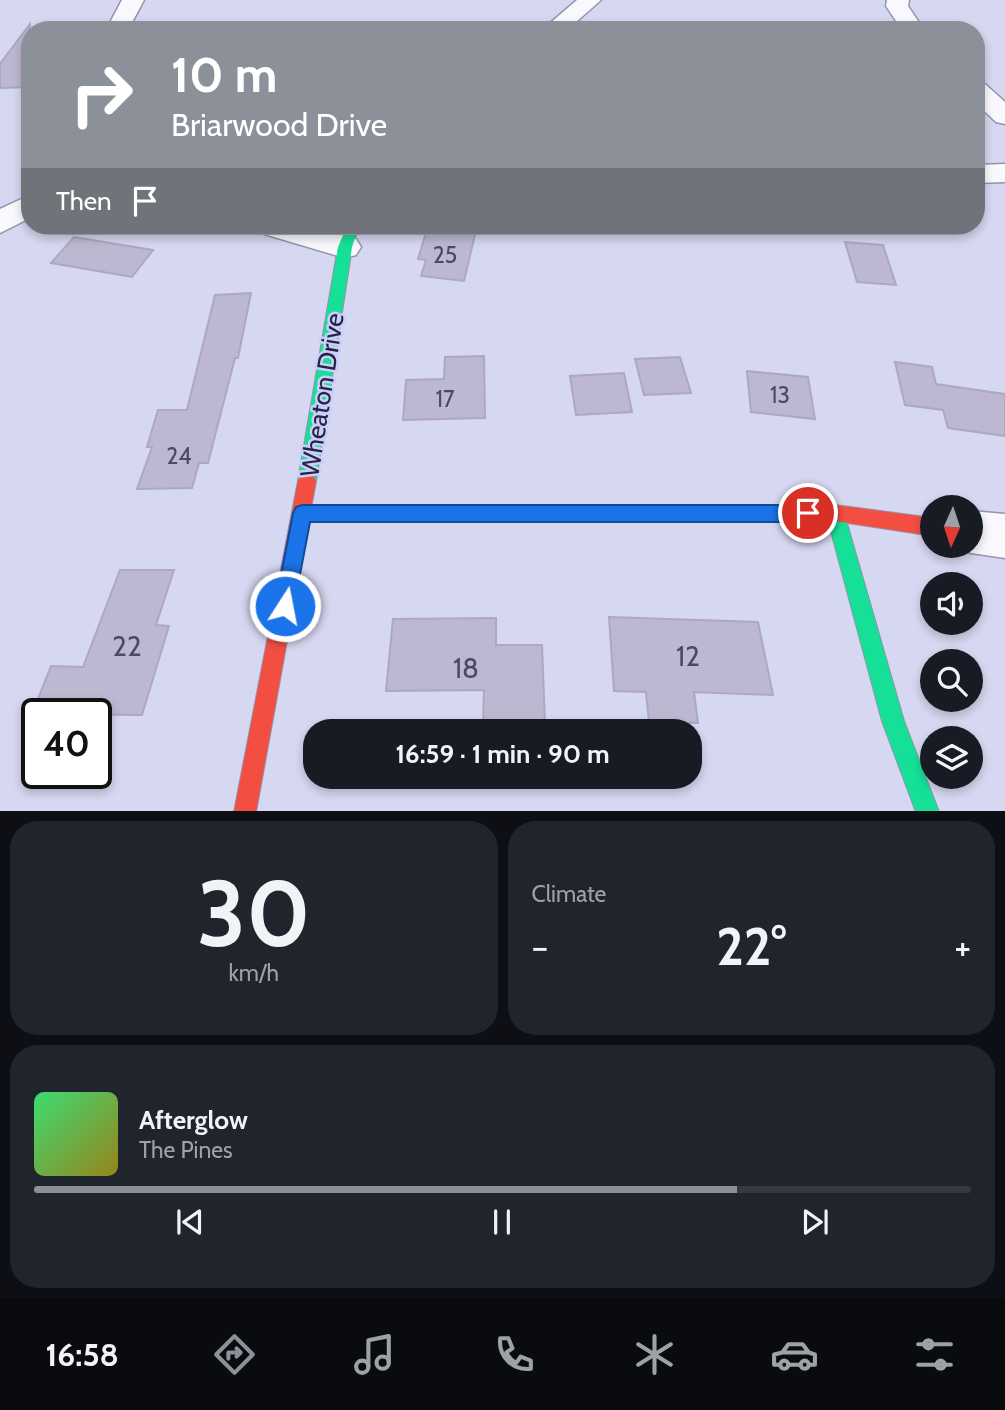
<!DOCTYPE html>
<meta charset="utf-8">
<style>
body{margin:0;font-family:Cabin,sans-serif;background:#20242c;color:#f1f3f6;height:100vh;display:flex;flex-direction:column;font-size:26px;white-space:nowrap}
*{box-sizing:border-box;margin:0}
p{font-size:23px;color:#9ea1a6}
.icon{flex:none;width:38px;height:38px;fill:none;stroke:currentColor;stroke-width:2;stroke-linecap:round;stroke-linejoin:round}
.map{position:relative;height:811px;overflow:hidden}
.sheet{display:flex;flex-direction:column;gap:10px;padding:10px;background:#0d0f14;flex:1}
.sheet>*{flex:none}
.hud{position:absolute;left:21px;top:21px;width:964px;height:214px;border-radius:28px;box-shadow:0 4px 10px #0003;background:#8c9099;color:#fff;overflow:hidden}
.needle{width:46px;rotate:183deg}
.tools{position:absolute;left:920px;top:495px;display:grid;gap:14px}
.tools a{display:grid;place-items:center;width:63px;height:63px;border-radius:50%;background:#171b24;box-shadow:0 4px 10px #0003;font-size:35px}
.speed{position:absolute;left:21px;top:698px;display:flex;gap:14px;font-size:35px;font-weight:700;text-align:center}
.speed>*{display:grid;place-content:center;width:91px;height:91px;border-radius:50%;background:#171b24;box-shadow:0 4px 10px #0003;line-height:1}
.speed .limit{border:4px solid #111;border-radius:10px;background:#fff;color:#111}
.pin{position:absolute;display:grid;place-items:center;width:60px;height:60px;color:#fff;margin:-30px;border:4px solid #fff;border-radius:50%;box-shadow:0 2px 7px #0007}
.me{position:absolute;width:77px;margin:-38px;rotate:11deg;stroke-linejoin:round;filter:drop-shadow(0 0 5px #0008)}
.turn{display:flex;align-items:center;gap:24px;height:147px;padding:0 35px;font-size:32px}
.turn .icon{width:91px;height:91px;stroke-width:2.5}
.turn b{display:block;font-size:49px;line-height:60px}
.then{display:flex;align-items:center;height:66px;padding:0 35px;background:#0003;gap:14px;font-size:26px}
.big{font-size:52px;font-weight:700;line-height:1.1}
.sheet .widget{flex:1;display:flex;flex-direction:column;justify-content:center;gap:10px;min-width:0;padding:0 24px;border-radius:28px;background:#20242c}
.sheet .dial{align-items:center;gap:0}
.dial b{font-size:91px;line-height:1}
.song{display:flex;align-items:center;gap:21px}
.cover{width:84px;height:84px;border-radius:10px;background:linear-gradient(135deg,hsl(140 70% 55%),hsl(50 70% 35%))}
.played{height:7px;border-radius:4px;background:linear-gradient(90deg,#8c9099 75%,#363941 75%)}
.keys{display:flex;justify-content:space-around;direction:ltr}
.heat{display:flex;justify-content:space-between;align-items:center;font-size:38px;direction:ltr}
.sheet .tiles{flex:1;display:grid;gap:10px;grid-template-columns:1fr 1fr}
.widget:last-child{grid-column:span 2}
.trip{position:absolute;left:303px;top:719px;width:399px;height:70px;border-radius:28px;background:#171b24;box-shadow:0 4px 10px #0003;font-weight:700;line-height:70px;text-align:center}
.tabs{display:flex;height:112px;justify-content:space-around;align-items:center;background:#090b0e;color:#9ea1a6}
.tabs .icon{width:49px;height:49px}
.tabs .on{color:#8c9099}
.tabs b{font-size:32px;color:#f1f3f6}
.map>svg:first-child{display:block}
</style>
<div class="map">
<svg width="1005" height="812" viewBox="0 0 1005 812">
<rect width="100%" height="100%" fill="#d6d7f0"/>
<g fill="#bdb8d1" stroke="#ada8c0" stroke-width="2">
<polygon points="30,24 30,87 0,88 0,64"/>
<polygon points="428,226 477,226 464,281 421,276 426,260 418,259"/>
<polygon points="74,237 153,250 132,277 51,263"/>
<polygon points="845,242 883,245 896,285 857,282"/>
<polygon points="251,293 238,358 235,358 208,463 199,463 192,488 137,489 152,447 147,447 158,410 187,410 215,295"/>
<polygon points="484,356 485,418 403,420 406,380 444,379 445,357"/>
<polygon points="680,357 691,393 644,395 635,359"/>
<polygon points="895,362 932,367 936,384 1005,394 1005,436 948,428 943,410 905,405"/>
<polygon points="747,371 808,377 815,419 751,412"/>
<polygon points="624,373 632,412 576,415 570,376"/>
<polygon points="120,570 174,570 156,625 169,626 142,715 32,714 51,666 83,667"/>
<polygon points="609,617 758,622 773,695 694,692 698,723 649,722 646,692 614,691"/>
<polygon points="496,618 496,645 542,645 545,725 483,725 484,690 386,691 393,619"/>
</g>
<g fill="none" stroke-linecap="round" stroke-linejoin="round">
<g stroke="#9494ac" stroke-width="3">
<g id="street">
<polygon points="122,0 144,0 128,30 106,30"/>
<polygon points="577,0 601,0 567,30 542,30"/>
<polygon points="887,0 909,0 908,6 924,30 902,30 886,6"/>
<polygon points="976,82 985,84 1005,102 1005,124 996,122 976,103"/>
<polygon points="1005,164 1005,182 976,183 976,165"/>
<polygon points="30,195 30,218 0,233 0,209"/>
<polygon points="260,226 311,226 356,239 361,247 356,255 345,258 264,234"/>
<polygon points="971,511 1005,514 1005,558 971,553 956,547 971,546"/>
</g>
</g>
<g stroke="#9494ac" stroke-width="2">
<g id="fast">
<polygon points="347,226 359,226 352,247 316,481 313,487 307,489 301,487 298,481 338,247"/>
<polygon points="302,505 775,505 781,507 784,513 781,519 775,521 302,521 296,519 293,513 296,507"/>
<polygon points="835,505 841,507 844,513 904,721 939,812 916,812 882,721 826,513 829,507"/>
</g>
</g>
<g stroke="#9494ac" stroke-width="2">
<g id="jam">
<polygon points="307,473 313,475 316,481 256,812 234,812 298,481 301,475"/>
<polygon points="775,505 835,505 933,518 933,536 835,521 775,521 769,519 766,513 769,507"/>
</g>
</g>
<use href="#street" fill="#f9f9fd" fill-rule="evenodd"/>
<use href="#fast" fill="#16e098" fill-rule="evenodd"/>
<use href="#jam" fill="#f24e42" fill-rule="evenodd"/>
</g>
<polygon fill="#1a73e8" stroke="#114b97" stroke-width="2" points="302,505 808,505 814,507 817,513 814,519 808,522 310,522 294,606 291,613 285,616 278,613 275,606 293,513 296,507"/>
<g text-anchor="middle" stroke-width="5" stroke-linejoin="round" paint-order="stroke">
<g font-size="23" fill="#4b4a66">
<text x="445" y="263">25</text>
<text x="780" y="403">13</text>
<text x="445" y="407">17</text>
<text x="179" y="464">24</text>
</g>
<g font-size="26" fill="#252542" stroke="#cbcdfa">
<text transform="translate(322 395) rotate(-81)" y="9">Wheaton Drive</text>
</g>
<g font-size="28" fill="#4b4a66">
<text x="127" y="656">22</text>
<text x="688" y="666">12</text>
<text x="466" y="678">18</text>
</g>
</g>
</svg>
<div class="tools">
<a><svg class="needle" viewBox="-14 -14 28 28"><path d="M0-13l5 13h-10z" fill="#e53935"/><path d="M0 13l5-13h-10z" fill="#9ea1a6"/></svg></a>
<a><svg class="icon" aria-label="sound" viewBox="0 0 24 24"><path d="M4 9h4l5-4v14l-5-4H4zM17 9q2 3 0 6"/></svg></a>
<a><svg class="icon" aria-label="search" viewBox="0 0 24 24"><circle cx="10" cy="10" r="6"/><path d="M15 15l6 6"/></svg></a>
<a><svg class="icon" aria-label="layers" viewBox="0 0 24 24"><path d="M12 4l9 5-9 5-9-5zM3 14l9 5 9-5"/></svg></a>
</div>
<div class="speed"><div class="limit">40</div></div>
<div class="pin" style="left:808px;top:513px;background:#d93025"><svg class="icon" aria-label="arrive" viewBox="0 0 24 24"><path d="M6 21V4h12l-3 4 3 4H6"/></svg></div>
<svg class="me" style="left:285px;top:606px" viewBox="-20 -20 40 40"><circle r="17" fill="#1a73e8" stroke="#fff" stroke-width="3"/><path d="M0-11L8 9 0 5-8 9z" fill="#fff"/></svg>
<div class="trip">16:59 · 1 min · 90 m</div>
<div class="hud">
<div class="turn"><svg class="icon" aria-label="right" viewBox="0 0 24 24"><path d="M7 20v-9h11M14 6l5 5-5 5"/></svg><div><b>10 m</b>Briarwood Drive</div></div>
<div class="then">Then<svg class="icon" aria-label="arrive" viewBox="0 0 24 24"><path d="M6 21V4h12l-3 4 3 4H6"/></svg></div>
</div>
</div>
<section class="sheet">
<div class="tiles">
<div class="widget dial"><b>30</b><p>km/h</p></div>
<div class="widget"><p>Climate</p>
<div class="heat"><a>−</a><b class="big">22°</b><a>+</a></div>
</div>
<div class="widget">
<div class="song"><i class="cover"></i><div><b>Afterglow</b><p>The Pines</p></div></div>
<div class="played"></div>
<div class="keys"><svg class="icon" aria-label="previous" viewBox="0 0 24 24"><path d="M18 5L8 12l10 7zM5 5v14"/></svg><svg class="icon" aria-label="pause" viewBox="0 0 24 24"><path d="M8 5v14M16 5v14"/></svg><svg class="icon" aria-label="next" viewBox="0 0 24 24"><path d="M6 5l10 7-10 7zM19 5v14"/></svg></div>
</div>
</div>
</section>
<nav class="tabs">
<b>16:58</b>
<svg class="icon on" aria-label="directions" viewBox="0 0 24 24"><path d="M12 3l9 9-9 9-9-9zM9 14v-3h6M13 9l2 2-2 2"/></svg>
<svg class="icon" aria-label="music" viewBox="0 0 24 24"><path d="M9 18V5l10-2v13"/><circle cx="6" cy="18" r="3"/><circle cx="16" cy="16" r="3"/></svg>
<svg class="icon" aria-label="phone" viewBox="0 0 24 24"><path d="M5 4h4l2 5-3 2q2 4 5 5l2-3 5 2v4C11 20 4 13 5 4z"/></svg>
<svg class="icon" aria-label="climate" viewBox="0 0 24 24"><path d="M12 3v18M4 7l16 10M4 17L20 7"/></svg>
<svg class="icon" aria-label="car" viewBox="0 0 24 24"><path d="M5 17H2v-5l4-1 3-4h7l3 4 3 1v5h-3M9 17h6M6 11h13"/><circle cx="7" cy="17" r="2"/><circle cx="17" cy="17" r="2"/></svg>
<svg class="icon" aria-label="filters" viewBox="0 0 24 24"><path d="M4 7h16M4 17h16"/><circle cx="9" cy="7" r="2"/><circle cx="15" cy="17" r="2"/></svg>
</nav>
